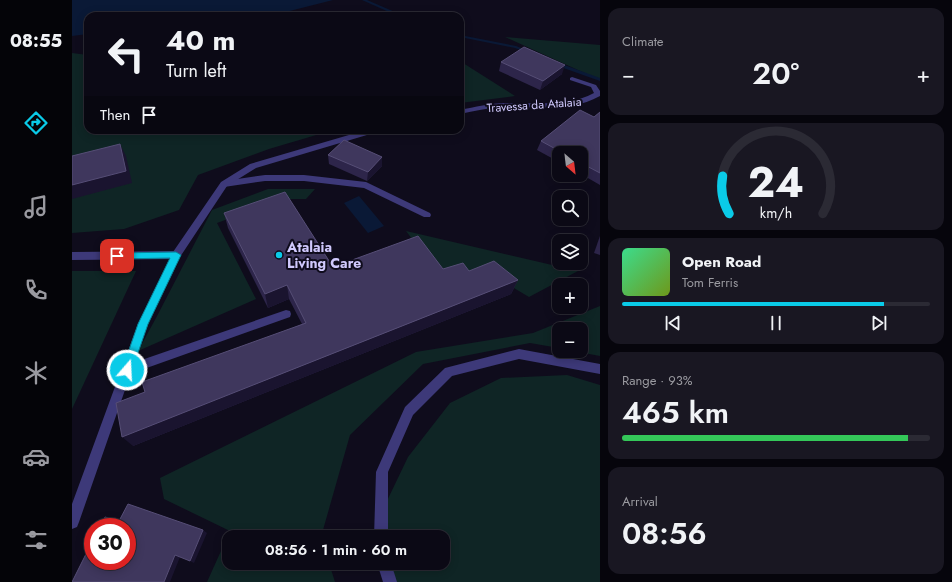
<!DOCTYPE html>
<meta charset="utf-8">
<style>
body{margin:0;font-family:Jost,sans-serif;background:#191722;color:#f1f3f6;height:100vh;display:flex;flex-direction:column;font-size:15px;white-space:nowrap}
*{box-sizing:border-box;margin:0}
p{font-size:13px;color:#9a9aa0}
.icon{flex:none;width:22px;height:22px;fill:none;stroke:currentColor;stroke-width:2;stroke-linecap:round;stroke-linejoin:round}
.map{position:relative;flex:1;overflow:hidden}
.sheet{display:flex;flex-direction:column;gap:8px;padding:8px;background:#06050c;width:352px}
.sheet>*{flex:none}
.hud{position:absolute;left:12px;top:12px;width:380px;height:122px;border-radius:12px;box-shadow:0 2px 10px #0003,0 0 0 1px #2b2a34;background:#0b0915;color:#f1f3f6;overflow:hidden}
.needle{width:26px;rotate:152deg}
.fabs{position:absolute;left:480px;top:146px;display:grid;gap:8px}
.fabs a{display:grid;place-items:center;width:36px;height:36px;border-radius:8px;background:#0b0915;box-shadow:0 2px 10px #0003,0 0 0 1px #2b2a34;font-size:20px}
.speed{position:absolute;left:12px;top:518px;display:flex;gap:8px;font-size:20px;font-weight:700;text-align:center}
.speed>*{display:grid;place-content:center;width:52px;height:52px;border-radius:50%;background:#0b0915;box-shadow:0 2px 10px #0003,0 0 0 1px #2b2a34;line-height:1}
.speed .limit{border:6px solid #d22;background:#fff;color:#111}
.pin{position:absolute;display:grid;place-items:center;width:34px;height:34px;color:#fff;margin:-17px;border-radius:8px;box-shadow:0 2px 6px #0006}
.me{position:absolute;width:44px;margin:-22px;rotate:19deg;stroke-linejoin:round;filter:drop-shadow(0 0 3px #0008)}
.turn{display:flex;align-items:center;gap:14px;height:84px;padding:0 16px;font-size:18px}
.turn .icon{width:52px;height:52px;stroke-width:2.5}
.turn b{display:block;font-size:28px;line-height:34px}
.then{display:flex;align-items:center;height:38px;padding:0 16px;background:#0003;gap:8px;font-size:15px}
.big{font-size:30px;font-weight:600;line-height:1.1}
.sheet .tile{flex:1;display:flex;flex-direction:column;justify-content:center;gap:6px;min-width:0;padding:0 14px;border-radius:12px;background:#191722}
.sheet .dial{align-items:center;gap:0}
.dial svg{height:104px;overflow:visible;fill:none;stroke:#2b2a34;stroke-width:7;stroke-linecap:round;text-anchor:middle}
.dial text{fill:#f1f3f6;stroke:none}
.song{display:flex;align-items:center;gap:12px}
.cover{width:48px;height:48px;border-radius:6px;background:linear-gradient(135deg,hsl(150 70% 55%),hsl(80 70% 35%))}
.played{height:4px;border-radius:2px;background:linear-gradient(90deg,#0acbe8 85%,#2b2a34 85%)}
.keys{display:flex;justify-content:space-around;direction:ltr}
.heat{display:flex;justify-content:space-between;align-items:center;font-size:22px;direction:ltr}
.charge{height:6px;border-radius:3px;background:linear-gradient(90deg,#34c759 93%,#2b2a34 0)}
.trip{position:absolute;left:150px;top:530px;width:228px;height:40px;border-radius:12px;background:#0b0915;box-shadow:0 2px 10px #0003,0 0 0 1px #2b2a34;font-weight:600;line-height:40px;text-align:center}
main{display:flex;flex:1;min-height:0}
.menu{display:flex;flex-direction:column;width:72px;justify-content:space-around;align-items:center;background:#040408;color:#9a9aa0}
.menu .icon{width:28px;height:28px}
.menu .selected{color:#0acbe8}
.menu b{font-size:18px;color:#f1f3f6}
.map>svg:first-child{display:block}
</style>
<main>
<nav class="menu">
<b>08:55</b>
<svg class="icon selected" aria-label="directions" viewBox="0 0 24 24"><path d="M12 3l9 9-9 9-9-9zM9 14v-3h6M13 9l2 2-2 2"/></svg>
<svg class="icon" aria-label="music" viewBox="0 0 24 24"><path d="M9 18V5l10-2v13"/><circle cx="6" cy="18" r="3"/><circle cx="16" cy="16" r="3"/></svg>
<svg class="icon" aria-label="phone" viewBox="0 0 24 24"><path d="M5 4h4l2 5-3 2q2 4 5 5l2-3 5 2v4C11 20 4 13 5 4z"/></svg>
<svg class="icon" aria-label="climate" viewBox="0 0 24 24"><path d="M12 3v18M4 7l16 10M4 17L20 7"/></svg>
<svg class="icon" aria-label="car" viewBox="0 0 24 24"><path d="M5 17H2v-5l4-1 3-4h7l3 4 3 1v5h-3M9 17h6M6 11h13"/><circle cx="7" cy="17" r="2"/><circle cx="17" cy="17" r="2"/></svg>
<svg class="icon" aria-label="filters" viewBox="0 0 24 24"><path d="M4 7h16M4 17h16"/><circle cx="9" cy="7" r="2"/><circle cx="15" cy="17" r="2"/></svg>
</nav>
<div class="map">
<svg width="528" height="582" viewBox="0 0 528 582">
<rect width="100%" height="100%" fill="#0f0c1c"/>
<g fill="#0f2525">
<polygon points="433,37 528,45 528,80"/>
<polygon points="0,53 16,55 16,130 261,130 197,149 126,175 107,210 52,229 0,233"/>
<polygon points="388,56 391,63 443,96 388,103"/>
<polygon points="196,189 243,189 234,199 209,199 145,223 184,299 66,351 84,318 140,210"/>
<polygon points="334,231 506,271 457,297 413,271 369,277"/>
<polygon points="0,271 64,271 0,409"/>
<polygon points="528,306 528,356 501,351 509,351 509,329 487,329 487,348 458,343 351,364 278,435 249,537 157,537 157,563 257,563 263,582 135,582 158,531 92,499 88,478 344,352 461,333"/>
<polygon points="495,375 528,385 528,582 315,582 312,563 371,563 371,537 312,537 313,505 336,457 378,403 429,378"/>
</g>
<g fill="#0a1936">
<polygon points="0,0 261,0 198,16 16,16 16,34 0,36"/>
<polygon points="287,196 312,226 296,233 272,203"/>
</g>
<g fill="none" stroke-linecap="round" stroke-linejoin="round">
<g fill="#0a1936" fill-rule="evenodd">
<polygon points="290,0 295,0 332,16 326,16"/>
<polygon points="388,35 444,46 459,52 457,53 443,48 388,37"/>
<polygon points="483,63 487,63 528,78 528,81 483,65"/>
</g>
<g fill="#3d3979" fill-rule="evenodd">
<polygon points="193,175 232,175 294,182 358,213 359,215 358,217 352,217 292,188 232,181 193,181 152,187 148,184 152,181"/>
<polygon points="104,251 109,255 104,259 0,260 0,252"/>
<polygon points="214,310 218,311 219,314 218,317 55,375 51,374 49,370 51,366 55,365"/>
</g>
<g fill="#3d3979" fill-rule="evenodd">
<path d="M500,77l24,8 4,6v5c-31,17 -63,10 -97,11 -15,1 -29,4 -43,7v-4c15,-3 30,-7 46,-7 30,-1 60,5 88,-10l-3,-6 -21,-7v-2z"/>
<polygon points="294,130 306,130 305,132 184,168 155,186 108,257 76,324 7,522 5,527 0,529 0,504 66,324 101,252 149,182 178,164"/>
</g>
<g fill="#3d3979" fill-rule="evenodd">
<polygon points="447,349 528,364 528,374 447,359 380,376 341,415 316,472 316,537 302,537 304,472 333,407 373,368"/>
<polygon points="305,563 319,563 325,582 311,582"/>
</g>
</g>
<g fill="#2d254a">
<polygon points="429,62 490,74 468,90 427,71"/>
<polygon points="528,112 528,185 509,174 509,153 487,153 487,162 465,150 469,141 522,117"/>
<polygon points="256,155 310,166 295,181 257,164"/>
<polygon points="152,213 261,267 371,269 397,271 446,280 439,294 61,446 73,392 230,324 217,299 196,308 156,228"/>
<polygon points="528,236 528,255 522,253"/>
</g>
<g fill="#1a142f">
<polygon points="493,65 490,74 468,90 471,81"/>
<polygon points="48,144 54,156 60,183 0,199 0,185"/>
<polygon points="310,157 310,166 295,181 296,172"/>
<polygon points="446,280 439,294 61,446 50,437"/>
<polygon points="215,285 217,299 196,308 193,294"/>
<polygon points="131,530 135,533 122,563 118,561"/>
<polygon points="103,555 108,557 98,582 92,582"/>
</g>
<g fill="#3f375d" stroke="#564e76">
<polygon points="452,47 493,65 471,81 429,62"/>
<polygon points="508,110 522,117 528,112 528,173 509,163 509,153 491,153 469,141"/>
<polygon points="272,140 310,157 296,172 256,155"/>
<polygon points="48,144 54,171 0,185 0,156"/>
<polygon points="213,192 261,267 346,236 371,269 391,263 397,271 422,261 446,280 50,437 44,403 73,392 70,382 234,323 215,285 193,294 152,213"/>
<polygon points="56,504 131,530 118,561 103,555 92,582 0,582 21,540 21,561 55,561 55,527 28,527 33,517 47,521"/>
</g>
<polygon fill="#0acbe8" stroke="#068497" points="104,252 109,255 76,324 60,370 59,374 52,374 50,370 66,324 98,258 45,259 40,256 45,253"/>
<circle fill="#0acbe8" stroke="#0f0c1c" stroke-width="1.5" cx="207" cy="255" r="4"/>
<g text-anchor="middle" stroke-width="4" stroke-linejoin="round" paint-order="stroke">
<g font-size="12" fill="#d0c9fd" stroke="#0f0c1c">
<text transform="translate(462 105) rotate(-4)" y="4">Travessa da Atalaia</text>
</g>
<g font-size="14" font-weight="bold" fill="#d0c9fd" stroke="#0f0c1c" text-anchor="start">
<text x="215" y="252">Atalaia<tspan x="215" dy="16">Living Care</tspan></text>
</g>
</g>
</svg>
<div class="fabs">
<a><svg class="needle" viewBox="-14 -14 28 28"><path d="M0-13l5 13h-10z" fill="#e53935"/><path d="M0 13l5-13h-10z" fill="#9a9aa0"/></svg></a>
<a><svg class="icon" aria-label="search" viewBox="0 0 24 24"><circle cx="10" cy="10" r="6"/><path d="M15 15l6 6"/></svg></a>
<a><svg class="icon" aria-label="layers" viewBox="0 0 24 24"><path d="M12 4l9 5-9 5-9-5zM3 14l9 5 9-5"/></svg></a>
<a>+</a>
<a>−</a>
</div>
<div class="speed"><div class="limit">30</div></div>
<div class="pin" style="left:45px;top:256px;background:#d93025"><svg class="icon" aria-label="arrive" viewBox="0 0 24 24"><path d="M6 21V4h12l-3 4 3 4H6"/></svg></div>
<svg class="me" style="left:55px;top:370px" viewBox="-20 -20 40 40"><circle r="17" fill="#0acbe8" stroke="#fff" stroke-width="3"/><path d="M0-11L8 9 0 5-8 9z" fill="#fff"/></svg>
<div class="trip">08:56 · 1 min · 60 m</div>
<div class="hud">
<div class="turn"><svg class="icon" aria-label="left" viewBox="0 0 24 24"><path d="M17 20v-9H6M10 6l-5 5 5 5"/></svg><div><b>40 m</b>Turn left</div></div>
<div class="then">Then<svg class="icon" aria-label="arrive" viewBox="0 0 24 24"><path d="M6 21V4h12l-3 4 3 4H6"/></svg></div>
</div>
</div>
<section class="sheet">
<div class="tile"><p>Climate</p>
<div class="heat"><a>−</a><b class="big">20°</b><a>+</a></div>
</div>
<div class="tile dial"><svg viewBox="0 0 100 80">
<path d="M14 69A42 42 0 1 1 86 69"/>
<path d="M14 69A42 42 0 0 1 9 40" stroke="#0acbe8"/>
<text x="50" y="56" font-size="32" font-weight="700">24</text>
<text x="50" y="72" font-size="11">km/h</text>
</svg></div>
<div class="tile">
<div class="song"><i class="cover"></i><div><b>Open Road</b><p>Tom Ferris</p></div></div>
<div class="played"></div>
<div class="keys"><svg class="icon" aria-label="previous" viewBox="0 0 24 24"><path d="M18 5L8 12l10 7zM5 5v14"/></svg><svg class="icon" aria-label="pause" viewBox="0 0 24 24"><path d="M8 5v14M16 5v14"/></svg><svg class="icon" aria-label="next" viewBox="0 0 24 24"><path d="M6 5l10 7-10 7zM19 5v14"/></svg></div>
</div>
<div class="tile"><p>Range · 93%</p><b class="big">465 km</b><div class="charge"></div></div>
<div class="tile"><p>Arrival</p><b class="big">08:56</b></div>
</section>
</main>
